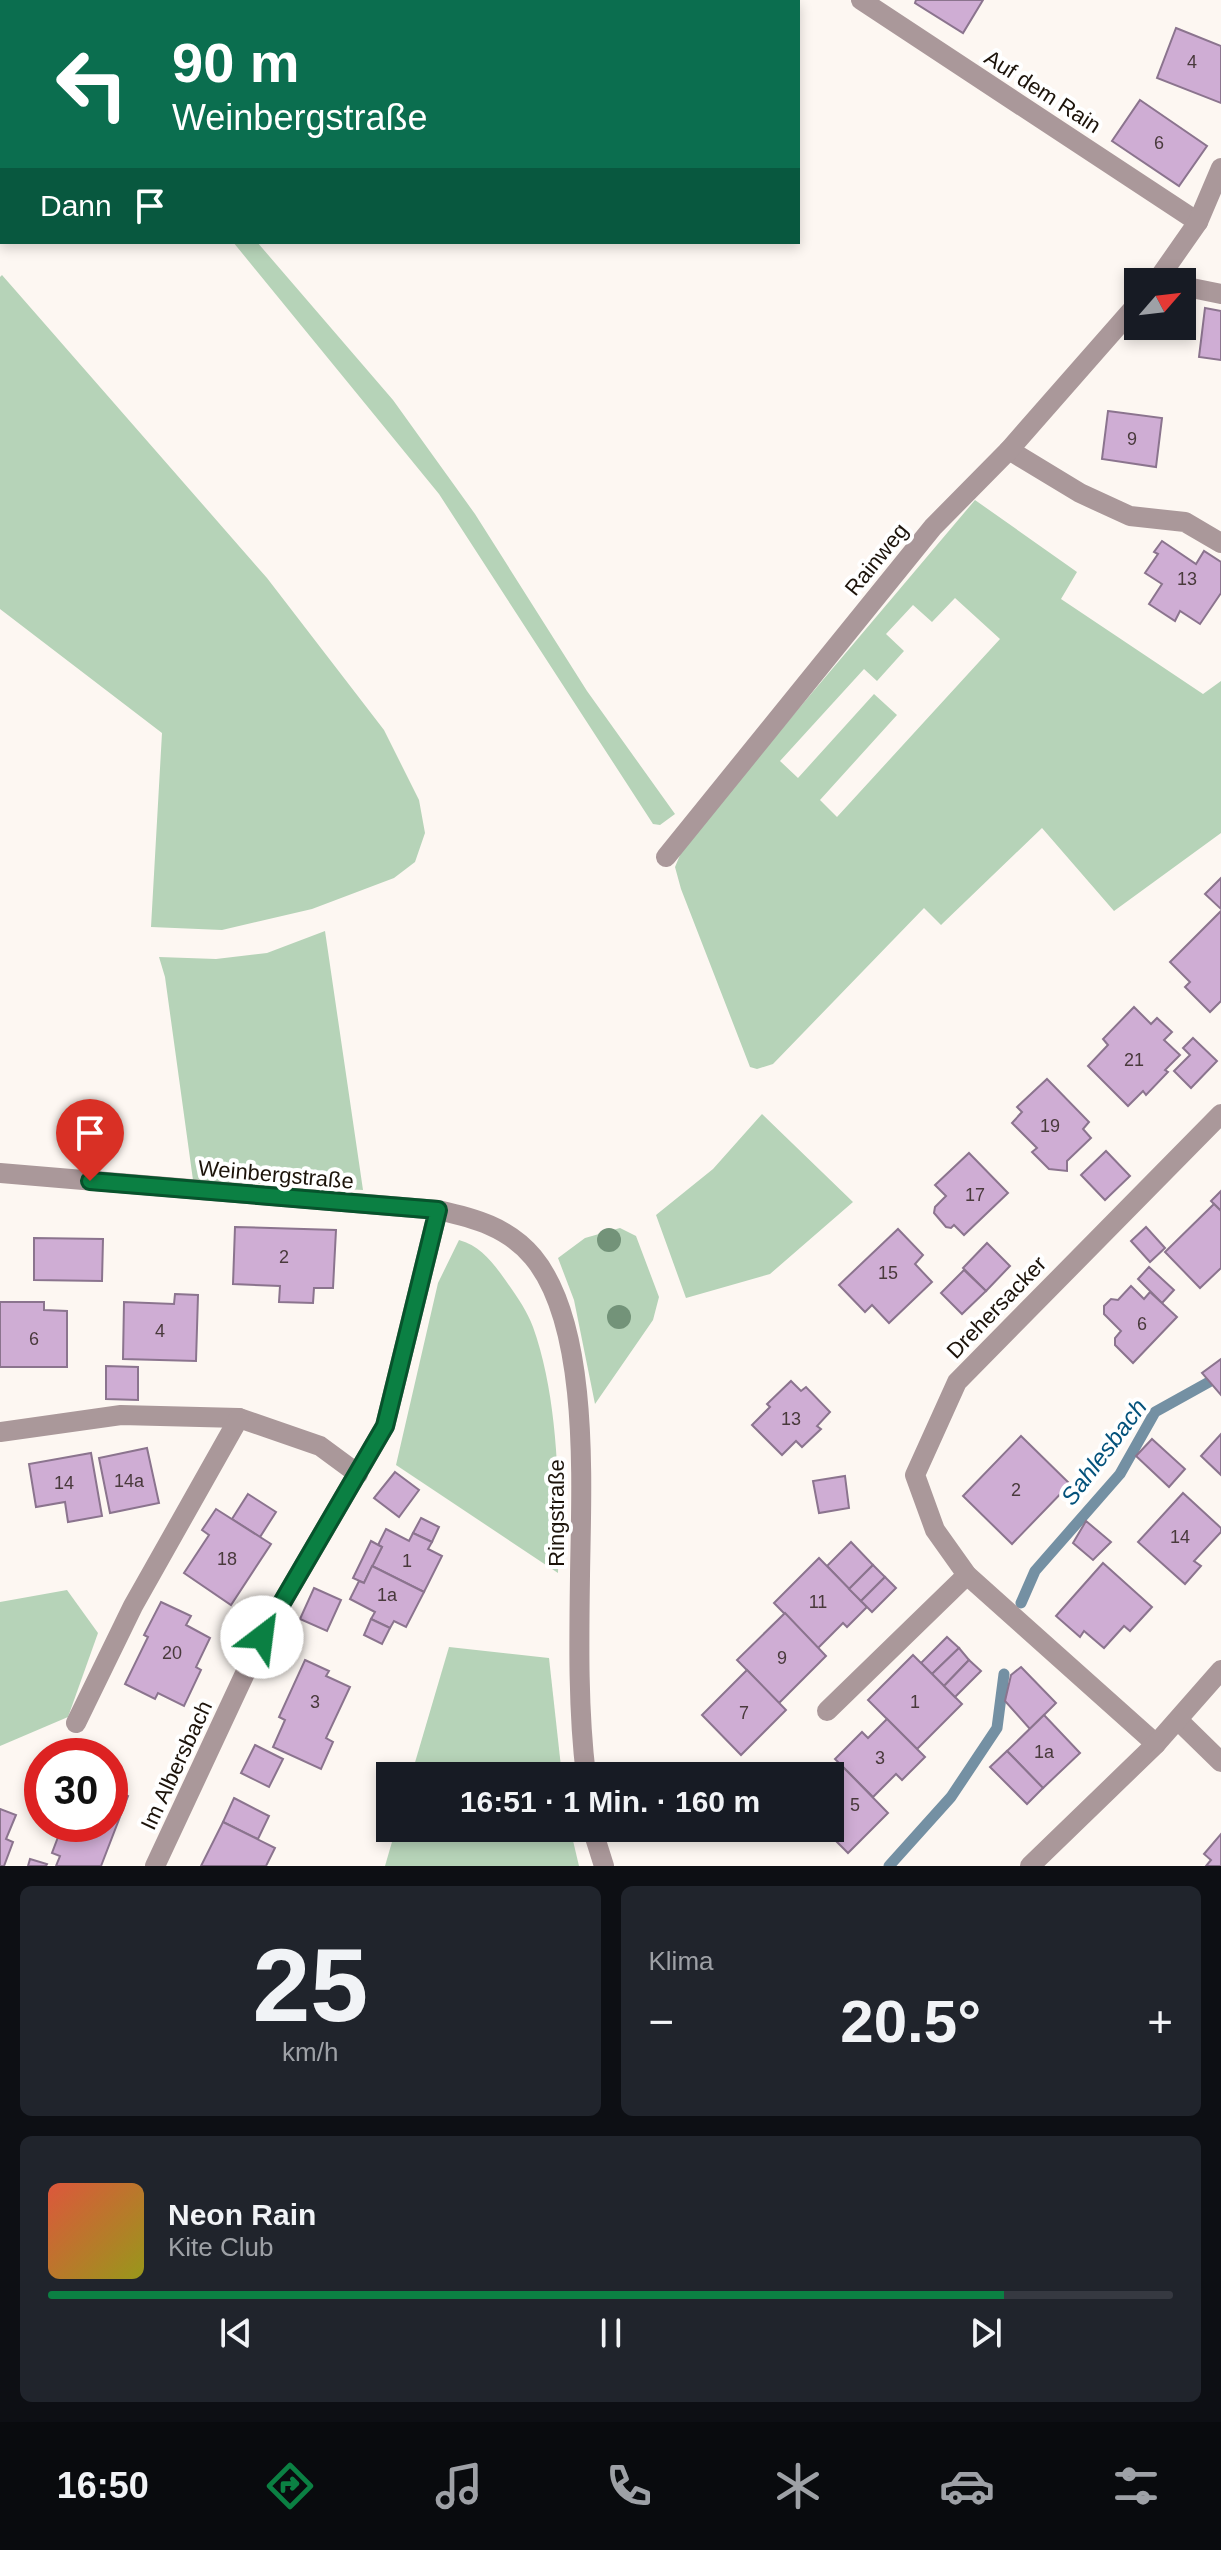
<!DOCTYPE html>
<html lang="de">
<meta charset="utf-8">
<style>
body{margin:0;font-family:Arial,sans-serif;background:#20242c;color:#f1f3f6;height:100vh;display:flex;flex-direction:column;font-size:30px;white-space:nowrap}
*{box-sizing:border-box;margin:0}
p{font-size:26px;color:#9ea1a6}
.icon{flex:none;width:44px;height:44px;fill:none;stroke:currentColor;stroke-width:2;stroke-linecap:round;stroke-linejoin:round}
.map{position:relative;height:1866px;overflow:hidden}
.drawer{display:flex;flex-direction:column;gap:20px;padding:20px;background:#0d0f14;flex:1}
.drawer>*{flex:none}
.hud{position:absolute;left:0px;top:0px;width:800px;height:244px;box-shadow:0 4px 12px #0003;background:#0b6e4f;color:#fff;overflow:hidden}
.needle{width:52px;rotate:62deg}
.tools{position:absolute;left:1124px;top:268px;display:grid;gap:16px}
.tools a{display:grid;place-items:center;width:72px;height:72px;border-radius:0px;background:#171b24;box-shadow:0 4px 12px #0003;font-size:40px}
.speed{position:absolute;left:24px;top:1738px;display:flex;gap:16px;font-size:40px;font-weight:700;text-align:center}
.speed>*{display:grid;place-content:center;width:104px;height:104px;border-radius:50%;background:#171b24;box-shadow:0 4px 12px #0003;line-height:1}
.speed .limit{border:12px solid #d22;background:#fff;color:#111}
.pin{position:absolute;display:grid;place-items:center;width:68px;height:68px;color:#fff;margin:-82px -34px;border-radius:50% 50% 50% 0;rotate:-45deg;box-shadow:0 0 8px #0007}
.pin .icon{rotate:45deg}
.me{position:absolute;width:88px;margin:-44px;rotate:30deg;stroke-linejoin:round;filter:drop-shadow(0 0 6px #0008)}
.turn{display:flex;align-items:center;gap:28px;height:168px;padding:0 40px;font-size:36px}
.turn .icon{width:104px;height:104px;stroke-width:2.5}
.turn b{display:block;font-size:56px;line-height:68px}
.then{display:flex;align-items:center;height:76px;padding:0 40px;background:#0003;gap:16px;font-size:30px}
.big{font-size:60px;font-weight:800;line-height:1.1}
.drawer .tile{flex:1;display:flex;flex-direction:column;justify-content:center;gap:12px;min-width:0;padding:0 28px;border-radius:12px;background:#20242c}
.drawer .dial{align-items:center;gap:0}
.dial b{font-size:104px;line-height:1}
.song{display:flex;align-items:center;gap:24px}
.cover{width:96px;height:96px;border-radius:12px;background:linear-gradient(135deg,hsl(10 70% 55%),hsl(60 70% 35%))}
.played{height:8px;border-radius:4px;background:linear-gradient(90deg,#0b8043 85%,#363941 85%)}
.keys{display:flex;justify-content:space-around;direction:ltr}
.heat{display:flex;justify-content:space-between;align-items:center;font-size:44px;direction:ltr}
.drawer .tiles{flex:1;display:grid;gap:20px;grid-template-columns:1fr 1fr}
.tile:last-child{grid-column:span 2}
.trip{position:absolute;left:376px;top:1762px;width:468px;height:80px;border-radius:0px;background:#171b24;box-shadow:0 4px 12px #0003;font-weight:800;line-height:80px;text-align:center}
.dock{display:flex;height:128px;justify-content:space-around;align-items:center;background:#090b0e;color:#9ea1a6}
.dock .icon{width:56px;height:56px}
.dock .on{color:#0b8043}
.dock b{font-size:36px;color:#f1f3f6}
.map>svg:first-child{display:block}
</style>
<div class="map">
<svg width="1221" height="1866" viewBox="0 0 1221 1866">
<rect width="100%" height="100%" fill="#fdf7f2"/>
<g fill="#b6d3b8" fill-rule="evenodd">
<polygon points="233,242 257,242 393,400 475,514 587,691 675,814 660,825 653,824 439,494"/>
<polygon points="2,275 267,578 384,730 419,800 425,833 415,862 394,878 312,909 222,930 151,927 162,733 0,609 0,277"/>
<path d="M975,500l102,72 -16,27 142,95 18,-13v152l-107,78 -72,-83 -101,97 -17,-17 -151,156 -16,5 -7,-2 -69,-178 -6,-22 10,-24zM955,598l45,41 -163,178 -17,-17 77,-85 -23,-21 -76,84 -18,-17 84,-92 13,12 27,-30 -18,-17 27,-29 19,17z"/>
<polygon points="325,931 363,1190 193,1180 165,977 159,957 216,959 267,953"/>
<polygon points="762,1114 853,1202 770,1274 686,1298 656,1215 713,1169"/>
<polygon points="620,1228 636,1236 659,1297 653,1320 595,1404 574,1300 558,1258 585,1238"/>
<path d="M459,1240c19,5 31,19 42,34 12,17 25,34 32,53 26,72 27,170 25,246l-162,-108 42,-182z"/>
<polygon points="67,1590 98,1633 68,1717 0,1746 0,1602"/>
<polygon points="449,1647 549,1658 562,1776 411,1776"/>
<polygon points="396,1828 570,1828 579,1866 385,1866"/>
</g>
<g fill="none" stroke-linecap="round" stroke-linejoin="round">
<g stroke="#7490a3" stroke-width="11">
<polyline points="1021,1603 1035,1571 1120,1474 1155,1412 1209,1382"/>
<polyline points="889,1866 951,1797 997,1728 1004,1674"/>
</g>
</g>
<g fill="#cfadd4" stroke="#8b748e" stroke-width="2">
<polygon points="916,0 983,0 963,33 915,3"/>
<polygon points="1176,28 1221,46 1221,103 1157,78"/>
<polygon points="1140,100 1207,146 1179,186 1112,141"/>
<polygon points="1205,308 1221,311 1221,360 1199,357"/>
<polygon points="1108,411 1162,418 1156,467 1102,459"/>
<polygon points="1162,541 1196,564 1204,551 1221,562 1221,593 1200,624 1180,611 1175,621 1149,604 1162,584 1145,573 1158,554 1154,552"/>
<polygon points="1221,878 1221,909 1205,894"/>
<polygon points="1221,911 1221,1001 1210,1012 1185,987 1190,982 1170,962"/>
<polygon points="1134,1007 1151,1024 1157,1018 1172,1032 1164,1040 1180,1055 1165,1070 1168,1072 1146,1095 1143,1091 1128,1106 1088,1066 1108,1045 1103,1039"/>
<polygon points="1193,1038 1217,1061 1191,1088 1174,1071 1190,1055 1183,1048"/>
<polygon points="1047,1079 1089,1122 1083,1129 1091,1138 1067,1161 1067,1171 1049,1169 1032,1152 1037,1148 1012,1123 1022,1112 1017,1107"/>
<polygon points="1106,1151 1130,1176 1105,1200 1081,1175"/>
<polygon points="969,1153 1008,1193 964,1235 954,1225 951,1228 946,1227 934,1213 935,1207 946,1196 935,1185"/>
<polygon points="1221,1191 1221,1211 1211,1201"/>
<polygon points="1214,1204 1221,1211 1221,1268 1200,1288 1165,1252"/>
<polygon points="235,1227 336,1230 333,1288 314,1288 313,1303 279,1302 280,1286 233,1284"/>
<polygon points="1146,1227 1165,1248 1150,1262 1131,1241"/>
<polygon points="898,1229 923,1255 915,1264 932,1282 889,1323 872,1305 865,1312 839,1285"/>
<polygon points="34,1238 103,1239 102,1281 34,1280"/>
<polygon points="987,1243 1010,1266 986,1291 963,1268"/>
<polygon points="1149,1267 1174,1290 1162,1303 1138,1279"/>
<polygon points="964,1270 986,1291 962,1314 941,1293"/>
<polygon points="1131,1286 1144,1299 1150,1292 1177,1317 1133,1363 1115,1345 1115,1338 1121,1331 1104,1314 1104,1306 1111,1299 1118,1300"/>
<polygon points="175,1294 198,1295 196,1361 123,1359 124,1302 174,1304"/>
<polygon points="0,1302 44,1302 44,1310 67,1311 67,1367 0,1367"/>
<polygon points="1221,1359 1221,1395 1202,1373"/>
<polygon points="106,1366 138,1367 138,1400 106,1399"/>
<polygon points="791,1381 801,1391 806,1387 830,1412 817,1426 821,1429 802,1447 796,1441 782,1455 752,1425 770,1407 767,1404"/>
<polygon points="1221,1434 1221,1475 1201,1456"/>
<polygon points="1021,1436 1070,1484 1012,1544 963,1496"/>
<polygon points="1152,1439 1185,1469 1169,1487 1136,1456"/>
<polygon points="147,1448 159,1503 110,1513 99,1458"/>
<polygon points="91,1453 102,1516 68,1522 65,1502 36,1507 29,1464"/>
<polygon points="395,1472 419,1490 399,1517 374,1498"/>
<polygon points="845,1476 849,1508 819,1513 813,1481"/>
<polygon points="1183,1493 1221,1528 1221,1532 1194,1561 1201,1566 1185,1584 1138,1542"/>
<polygon points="248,1494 276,1512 260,1537 232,1519"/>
<polygon points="216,1509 271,1544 231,1605 184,1573 209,1535 202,1530"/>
<polygon points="421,1518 439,1527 432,1542 413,1533"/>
<polygon points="1086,1521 1111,1542 1093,1560 1073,1543"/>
<polygon points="386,1529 409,1541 413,1533 432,1542 428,1549 442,1556 424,1592 372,1566 382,1547 378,1545"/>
<polygon points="371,1541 382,1547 364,1583 353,1578"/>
<polygon points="851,1542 873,1565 849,1589 827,1566"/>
<polygon points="819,1558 867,1607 847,1627 843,1623 818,1648 774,1603"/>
<polygon points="1103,1563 1152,1607 1130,1631 1124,1626 1104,1648 1084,1631 1080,1637 1056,1616"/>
<polygon points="873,1565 885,1577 861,1601 849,1589"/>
<polygon points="372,1566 424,1592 406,1627 394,1621 390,1628 371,1619 375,1612 350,1599 359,1581 364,1583"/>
<polygon points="885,1577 896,1588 872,1612 861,1601"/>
<polygon points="314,1588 341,1600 327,1631 300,1619"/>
<polygon points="161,1602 191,1616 186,1625 210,1638 196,1667 201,1670 184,1706 158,1693 155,1699 125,1684 148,1637 144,1635"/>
<polygon points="785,1613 826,1656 779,1703 737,1660"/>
<polygon points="371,1619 390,1628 382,1644 364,1635"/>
<polygon points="947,1637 959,1648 932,1674 921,1663"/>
<polygon points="959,1648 969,1660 944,1686 932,1674"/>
<polygon points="913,1655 962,1704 917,1749 868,1700"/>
<polygon points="305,1660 329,1671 326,1676 350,1687 326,1738 333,1742 321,1769 273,1747 285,1720 279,1717"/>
<polygon points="969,1660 981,1671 955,1697 944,1686"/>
<polygon points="1021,1667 1056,1703 1030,1729 1005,1701 1011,1675"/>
<polygon points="747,1670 786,1710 741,1755 702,1715"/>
<polygon points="1044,1715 1080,1753 1043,1788 1007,1751"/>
<polygon points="887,1719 925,1757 902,1780 896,1774 873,1797 835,1759 862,1732 868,1738"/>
<polygon points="255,1745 283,1759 269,1787 241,1773"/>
<polygon points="1007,1751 1043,1788 1027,1804 990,1767"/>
<polygon points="844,1768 888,1813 848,1853 823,1828 830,1828 830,1782"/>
<polygon points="110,1789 128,1796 101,1866 56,1866 60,1856 52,1853 63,1824 110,1824"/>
<polygon points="234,1798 269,1816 258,1839 223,1822"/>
<polygon points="0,1809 16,1815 6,1839 13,1842 4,1866 0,1866"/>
<polygon points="223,1822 275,1848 266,1866 201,1866"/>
<polygon points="1221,1834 1221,1866 1206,1866 1211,1860 1204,1854"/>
<polygon points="30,1859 47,1864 46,1866 28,1866"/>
</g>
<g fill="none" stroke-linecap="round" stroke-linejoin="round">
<g stroke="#aa989a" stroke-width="20">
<polyline points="861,0 1198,222"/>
<polyline points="1156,282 1198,222 1221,168"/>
<polyline points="1182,286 1221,294"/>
<polyline points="1009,450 1080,493 1130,516 1185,522 1221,543"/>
<polyline points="666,857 933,527 1009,450 1138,303"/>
<path d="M0,1173l438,37c36,8 70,17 95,47 58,70 48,232 47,319 -1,67 -2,134 6,200"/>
<polyline points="0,1432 121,1415 239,1418 320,1446 358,1474"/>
<polyline points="827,1711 967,1575"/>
<polyline points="1178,1720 1221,1762"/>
<polyline points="76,1723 133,1606 239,1418"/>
<polyline points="1156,1744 967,1575 935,1530 915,1475 957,1382 1221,1114"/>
<polyline points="592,1828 604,1866"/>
<polyline points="155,1866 262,1637 385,1426 438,1210"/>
<polyline points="1030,1866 1156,1744 1221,1670"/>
</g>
</g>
<g fill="#739379">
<circle cx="609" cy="1240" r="12"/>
<circle cx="619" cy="1317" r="12"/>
</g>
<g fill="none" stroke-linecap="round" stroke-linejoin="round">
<g stroke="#07532c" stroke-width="20">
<polyline id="route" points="90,1181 438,1210 385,1426 262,1637"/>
</g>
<use href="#route" stroke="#0b8043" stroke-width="14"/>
</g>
<g text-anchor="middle" stroke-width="8" stroke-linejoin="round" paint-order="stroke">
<g font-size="18" fill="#493a3c">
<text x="1192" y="68">4</text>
<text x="1159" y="149">6</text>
<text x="1132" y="445">9</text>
<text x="1187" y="585">13</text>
<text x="1134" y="1066">21</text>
<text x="1050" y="1132">19</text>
<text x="975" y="1201">17</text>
<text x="284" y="1263">2</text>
<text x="888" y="1279">15</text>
<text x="1142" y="1330">6</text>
<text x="160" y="1337">4</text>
<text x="34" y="1345">6</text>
<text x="791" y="1425">13</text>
<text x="129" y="1487">14a</text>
<text x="64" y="1489">14</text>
<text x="1016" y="1496">2</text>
<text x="1180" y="1543">14</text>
<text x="227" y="1565">18</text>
<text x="407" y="1567">1</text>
<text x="387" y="1601">1a</text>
<text x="818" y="1608">11</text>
<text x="172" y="1659">20</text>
<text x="782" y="1664">9</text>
<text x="315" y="1708">3</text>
<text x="915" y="1708">1</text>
<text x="744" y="1719">7</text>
<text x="1044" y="1758">1a</text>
<text x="880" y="1764">3</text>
<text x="855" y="1811">5</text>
</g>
<g font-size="22" fill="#1c130a" stroke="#fff">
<text transform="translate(1043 91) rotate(33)" y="8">Auf dem Rain</text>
<text transform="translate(876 559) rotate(-51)" y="8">Rainweg</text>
<text transform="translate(276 1174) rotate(5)" y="8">Weinbergstraße</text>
<text transform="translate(996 1307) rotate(-46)" y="8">Drehersacker</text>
<text transform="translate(556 1513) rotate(-90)" y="8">Ringstraße</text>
<text transform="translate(176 1765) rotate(-65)" y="8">Im Albersbach</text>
</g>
<g font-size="24" font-style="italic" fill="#04527b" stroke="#fff">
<text transform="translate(1104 1452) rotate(-53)" y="8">Sahlesbach</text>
</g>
</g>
</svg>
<div class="tools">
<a><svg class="needle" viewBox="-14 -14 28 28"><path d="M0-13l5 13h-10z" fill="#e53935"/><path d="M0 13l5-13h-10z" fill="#9ea1a6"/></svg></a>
</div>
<div class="speed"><div class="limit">30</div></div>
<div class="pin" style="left:90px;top:1181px;background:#d93025"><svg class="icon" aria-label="arrive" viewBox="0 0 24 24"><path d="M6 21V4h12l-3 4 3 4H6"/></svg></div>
<svg class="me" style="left:262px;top:1637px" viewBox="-20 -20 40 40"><circle r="19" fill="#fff"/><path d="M0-13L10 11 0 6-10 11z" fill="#0b8043"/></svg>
<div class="trip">16:51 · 1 Min. · 160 m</div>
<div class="hud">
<div class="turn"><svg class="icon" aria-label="left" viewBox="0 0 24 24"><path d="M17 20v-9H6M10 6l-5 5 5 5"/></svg><div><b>90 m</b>Weinbergstraße</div></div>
<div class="then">Dann<svg class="icon" aria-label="arrive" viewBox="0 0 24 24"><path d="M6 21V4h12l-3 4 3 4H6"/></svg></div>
</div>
</div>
<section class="drawer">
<div class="tiles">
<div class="tile dial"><b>25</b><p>km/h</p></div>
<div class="tile"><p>Klima</p>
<div class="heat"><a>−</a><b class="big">20.5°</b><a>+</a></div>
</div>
<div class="tile">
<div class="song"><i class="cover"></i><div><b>Neon Rain</b><p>Kite Club</p></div></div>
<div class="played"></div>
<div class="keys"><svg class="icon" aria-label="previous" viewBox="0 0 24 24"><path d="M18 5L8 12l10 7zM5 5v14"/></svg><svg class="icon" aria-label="pause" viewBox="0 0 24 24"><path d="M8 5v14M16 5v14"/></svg><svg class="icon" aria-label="next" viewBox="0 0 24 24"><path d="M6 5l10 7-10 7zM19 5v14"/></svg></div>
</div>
</div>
</section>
<nav class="dock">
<b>16:50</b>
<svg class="icon on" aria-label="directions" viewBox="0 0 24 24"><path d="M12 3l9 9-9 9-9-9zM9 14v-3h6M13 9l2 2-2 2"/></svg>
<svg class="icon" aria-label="music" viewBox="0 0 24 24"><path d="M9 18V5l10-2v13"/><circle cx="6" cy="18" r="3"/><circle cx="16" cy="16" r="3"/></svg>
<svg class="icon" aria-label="phone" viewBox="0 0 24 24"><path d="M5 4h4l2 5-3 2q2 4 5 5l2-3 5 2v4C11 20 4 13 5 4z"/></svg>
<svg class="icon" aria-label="climate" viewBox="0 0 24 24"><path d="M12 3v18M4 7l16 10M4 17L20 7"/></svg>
<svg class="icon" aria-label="car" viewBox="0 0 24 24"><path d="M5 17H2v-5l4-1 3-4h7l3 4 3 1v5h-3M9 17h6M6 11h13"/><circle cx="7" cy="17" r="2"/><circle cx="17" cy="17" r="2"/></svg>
<svg class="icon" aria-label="filters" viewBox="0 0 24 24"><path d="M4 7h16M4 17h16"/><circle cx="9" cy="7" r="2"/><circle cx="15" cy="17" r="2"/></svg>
</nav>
